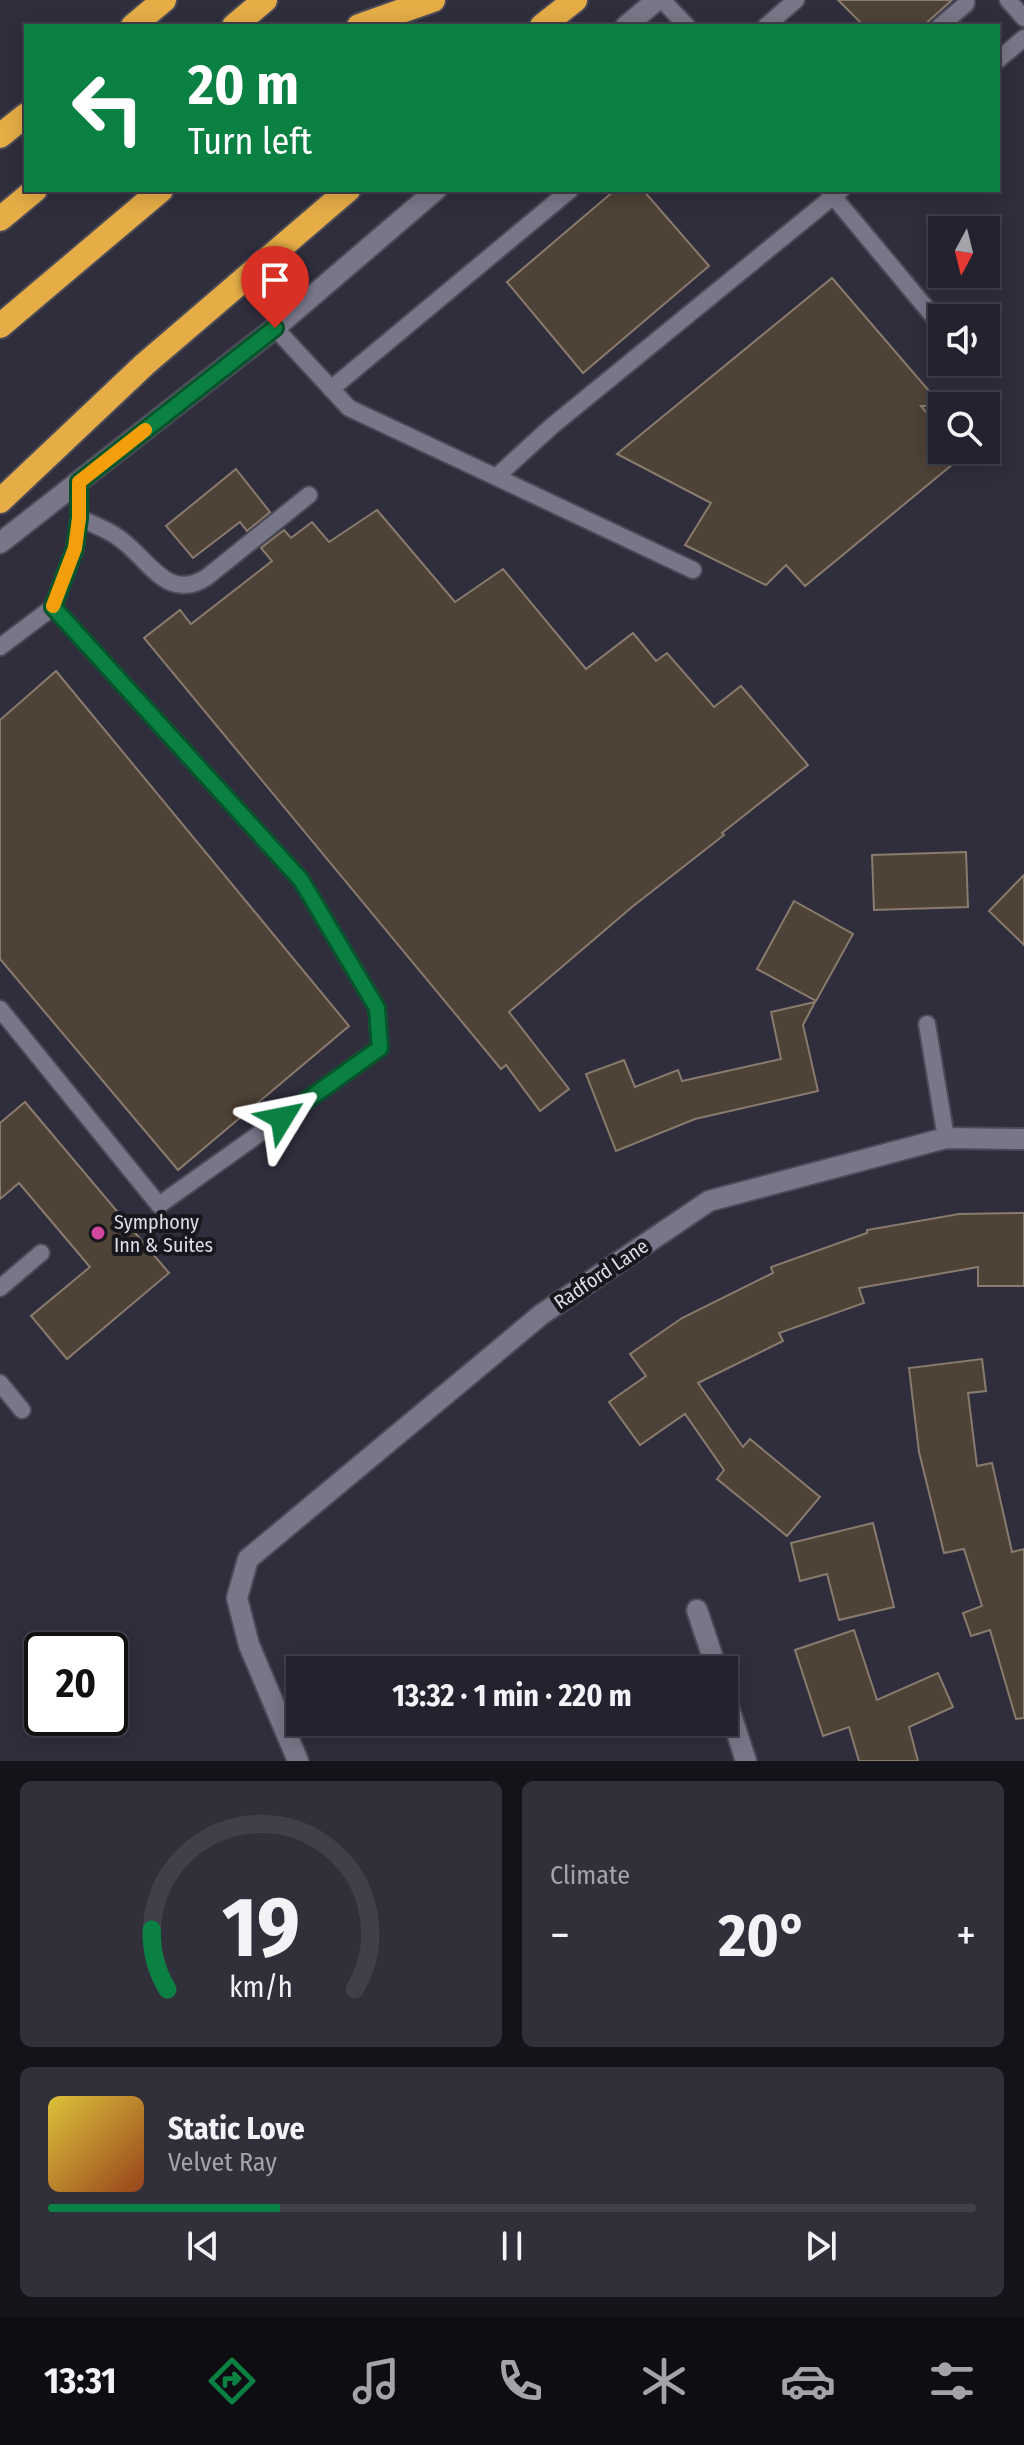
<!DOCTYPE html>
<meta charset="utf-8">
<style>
body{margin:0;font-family:"Fira Sans Condensed",sans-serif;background:#302f3a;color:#f1f3f6;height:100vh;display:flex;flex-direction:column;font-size:30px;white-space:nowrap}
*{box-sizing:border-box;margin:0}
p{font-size:26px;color:#a3a4aa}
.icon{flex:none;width:44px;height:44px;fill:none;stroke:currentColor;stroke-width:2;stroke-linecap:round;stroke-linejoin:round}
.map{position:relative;height:1761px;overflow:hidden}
.panel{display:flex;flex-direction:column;gap:20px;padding:20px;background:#141319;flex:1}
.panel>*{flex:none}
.hud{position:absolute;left:24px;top:24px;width:976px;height:168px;border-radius:0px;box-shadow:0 4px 20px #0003,0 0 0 2px #413f4a;background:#0b8043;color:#fff;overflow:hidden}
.needle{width:52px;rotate:187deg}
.fabs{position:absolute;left:928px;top:216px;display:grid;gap:16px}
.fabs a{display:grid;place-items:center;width:72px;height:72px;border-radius:0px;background:#24222e;box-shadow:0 4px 20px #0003,0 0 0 2px #413f4a;font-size:40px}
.speed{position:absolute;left:24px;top:1632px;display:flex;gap:16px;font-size:40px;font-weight:700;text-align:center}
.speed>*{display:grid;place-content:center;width:104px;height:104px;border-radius:50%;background:#24222e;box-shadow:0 4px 20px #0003,0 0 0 2px #413f4a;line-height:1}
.speed .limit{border:4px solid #111;border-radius:12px;background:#fff;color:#111}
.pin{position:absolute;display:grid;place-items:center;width:68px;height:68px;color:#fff;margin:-82px -34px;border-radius:50% 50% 50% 0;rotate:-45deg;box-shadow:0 0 8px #0007}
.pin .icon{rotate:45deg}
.me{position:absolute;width:88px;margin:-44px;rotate:55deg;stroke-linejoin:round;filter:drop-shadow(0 0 6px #0008)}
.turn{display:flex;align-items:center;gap:28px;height:168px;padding:0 32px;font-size:36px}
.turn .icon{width:104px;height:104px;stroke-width:2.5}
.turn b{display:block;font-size:56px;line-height:68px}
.big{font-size:60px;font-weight:700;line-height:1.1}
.panel .widget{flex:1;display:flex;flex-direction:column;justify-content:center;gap:12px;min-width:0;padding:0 28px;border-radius:12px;background:#302f3a}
.panel .dial{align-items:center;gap:0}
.dial svg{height:208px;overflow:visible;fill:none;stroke:#413f4a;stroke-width:7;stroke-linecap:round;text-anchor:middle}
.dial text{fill:#f1f3f6;stroke:none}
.song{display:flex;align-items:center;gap:24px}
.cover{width:96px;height:96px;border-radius:12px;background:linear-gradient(135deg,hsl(50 70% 55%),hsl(20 70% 35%))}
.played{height:8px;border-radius:4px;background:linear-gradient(90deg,#0b8043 25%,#413f4a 25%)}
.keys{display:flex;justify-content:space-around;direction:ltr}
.heat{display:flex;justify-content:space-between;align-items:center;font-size:44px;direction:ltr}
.panel .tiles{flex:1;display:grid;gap:20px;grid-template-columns:1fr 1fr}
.widget:last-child{grid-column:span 2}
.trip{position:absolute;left:286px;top:1656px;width:452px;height:80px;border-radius:0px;background:#24222e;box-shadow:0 4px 20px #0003,0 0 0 2px #413f4a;font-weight:700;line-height:80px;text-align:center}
.dock{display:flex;height:128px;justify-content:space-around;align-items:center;background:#0e0e12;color:#a3a4aa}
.dock .icon{width:56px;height:56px}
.dock .active{color:#0b8043}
.dock b{font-size:36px;color:#f1f3f6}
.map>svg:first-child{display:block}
</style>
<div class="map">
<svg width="1024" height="1761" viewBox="0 0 1024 1761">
<rect width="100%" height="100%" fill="#302e3d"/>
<g fill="#4f4236" stroke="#897b6d" stroke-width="2">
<polygon points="838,0 952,0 923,26 864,26"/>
<polygon points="615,190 643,190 709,266 583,373 507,282"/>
<polygon points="832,278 942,406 921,406 942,430 942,450 959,450 964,455 805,586 786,565 766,585 685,545 711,503 617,454"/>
<polygon points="236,469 270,512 247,531 240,522 193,558 166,526"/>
<polygon points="377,510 455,602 503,569 586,669 633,633 656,661 667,653 714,707 741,686 808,765 722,833 724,835 632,907 509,1012 569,1089 540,1111 506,1065 501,1069 144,638 180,610 191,624 272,561 261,548 284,530 291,538 312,522 329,542"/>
<polygon points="56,671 349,1026 178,1170 0,959 0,720"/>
<polygon points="966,852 968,907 874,910 872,855"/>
<polygon points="1024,875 1024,945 989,911"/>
<polygon points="794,901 853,934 816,1001 757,969"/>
<polygon points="815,1002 803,1025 818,1091 695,1119 616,1151 586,1074 624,1060 635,1087 678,1070 682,1081 781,1059 771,1012"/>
<polygon points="25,1102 169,1273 67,1359 31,1316 90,1267 19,1183 0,1199 0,1123"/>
<polygon points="1024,1213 1024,1286 978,1286 978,1267 859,1288 864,1303 779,1333 783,1341 698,1383 743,1447 750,1439 820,1497 787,1536 717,1479 724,1470 685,1414 640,1445 609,1402 646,1376 630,1354 682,1318 773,1273 771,1267 867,1233 867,1230 959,1214"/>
<polygon points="982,1359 986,1391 968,1393 977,1466 992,1463 1012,1552 1024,1549 1024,1718 1016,1719 990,1630 971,1636 963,1613 982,1606 964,1549 944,1553 919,1452 909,1368"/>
<polygon points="873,1523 894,1607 839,1620 827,1574 800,1581 791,1543"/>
<polygon points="854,1630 877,1700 938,1673 953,1707 909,1727 918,1761 859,1761 849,1727 823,1736 795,1650"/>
</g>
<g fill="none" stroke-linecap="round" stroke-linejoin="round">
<g stroke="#4b4a57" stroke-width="20">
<g id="lane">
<polyline points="662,0 687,26"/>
<polyline points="1008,0 1024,18"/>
<polyline points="766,26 796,0"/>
<polyline points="940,26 966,4 966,0"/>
<polyline points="998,60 1024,38"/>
<polyline points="828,190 933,316"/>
<polyline points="275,328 349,408 496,477 552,426 841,190"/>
<polyline points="331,389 570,190"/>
<polyline points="496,477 693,570"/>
<path d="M79,518c13,6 28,11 40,20 30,21 48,65 88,39l102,-82"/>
<polyline points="0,647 53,607 75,548 79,518 79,482"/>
<polyline points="0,1009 159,1205 380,1048 377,1008 301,880 53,607"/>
<polyline points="927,1024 946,1138"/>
<polyline points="0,1288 41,1253"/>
<polyline points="0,1383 22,1410"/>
</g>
</g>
<g stroke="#4b4a57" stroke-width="24">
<g id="street">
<polyline points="697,1610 717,1670"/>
<polyline points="724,1693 746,1761"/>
<polyline points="298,1761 249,1645 237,1598 248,1559 542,1314 709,1201 946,1138 1024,1139"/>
</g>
</g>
<g stroke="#4b4a57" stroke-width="24">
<g id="secondary">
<polyline points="626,26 657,0"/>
<polyline points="0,543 275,328 436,190"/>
</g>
</g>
<g stroke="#4b4a57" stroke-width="28">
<g id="highway">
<polyline points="133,26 164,0"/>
<polyline points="234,26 265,0"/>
<polyline points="359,26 433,0"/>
<polyline points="542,26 575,0"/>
<polyline points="0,136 26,115"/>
<polyline points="0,219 35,190"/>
<polyline points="0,326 161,190"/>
<polyline points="0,501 145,364 348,190"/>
</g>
</g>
<use href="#lane" stroke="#787688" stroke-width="16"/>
<use href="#street" stroke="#787688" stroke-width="20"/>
<use href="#secondary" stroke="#787688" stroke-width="20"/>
<use href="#highway" stroke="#e6ad46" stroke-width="24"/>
</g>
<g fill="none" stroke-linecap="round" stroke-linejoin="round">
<g stroke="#07532c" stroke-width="20">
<polyline id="route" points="275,328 79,482 79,518 75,548 53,607 301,880 377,1008 380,1048 282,1118"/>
</g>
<use href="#route" stroke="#0b8043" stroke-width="14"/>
<polyline stroke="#f59e0b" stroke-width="14" points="53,606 75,548 79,518 79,482 145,430"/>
</g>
<circle fill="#d1479c" stroke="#18171e" stroke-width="3" cx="98" cy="1233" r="8"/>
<g text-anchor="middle" stroke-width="8" stroke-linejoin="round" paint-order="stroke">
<g font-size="20" fill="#dedde7" stroke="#18171e" text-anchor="start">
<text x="114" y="1229">Symphony<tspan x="114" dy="23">Inn &amp; Suites</tspan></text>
</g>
<g font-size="20" fill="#dedde7" stroke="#18171e">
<text transform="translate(601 1274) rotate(-34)" y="7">Radford Lane</text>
</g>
</g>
</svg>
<div class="fabs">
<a><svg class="needle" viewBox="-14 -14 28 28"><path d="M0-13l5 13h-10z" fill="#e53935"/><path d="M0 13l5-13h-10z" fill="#a3a4aa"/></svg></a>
<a><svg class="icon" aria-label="sound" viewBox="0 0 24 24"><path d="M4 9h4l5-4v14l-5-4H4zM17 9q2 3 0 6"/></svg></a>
<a><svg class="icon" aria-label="search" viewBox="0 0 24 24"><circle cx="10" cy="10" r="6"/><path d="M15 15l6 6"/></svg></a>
</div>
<div class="speed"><div class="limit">20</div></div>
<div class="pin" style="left:275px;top:328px;background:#d93025"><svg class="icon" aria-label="arrive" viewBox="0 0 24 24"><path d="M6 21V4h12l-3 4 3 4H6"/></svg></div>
<svg class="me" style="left:282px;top:1118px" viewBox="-20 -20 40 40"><path d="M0-17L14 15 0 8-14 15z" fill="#0b8043" stroke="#fff" stroke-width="4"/></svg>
<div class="trip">13:32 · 1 min · 220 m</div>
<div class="hud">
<div class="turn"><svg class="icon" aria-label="left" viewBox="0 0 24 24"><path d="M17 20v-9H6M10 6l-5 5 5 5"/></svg><div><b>20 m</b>Turn left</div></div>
</div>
</div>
<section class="panel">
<div class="tiles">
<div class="widget dial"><svg viewBox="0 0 100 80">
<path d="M14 69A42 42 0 1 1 86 69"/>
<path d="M14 69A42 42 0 0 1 8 46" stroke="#0b8043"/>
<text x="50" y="56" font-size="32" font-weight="700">19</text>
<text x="50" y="72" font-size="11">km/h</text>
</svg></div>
<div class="widget"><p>Climate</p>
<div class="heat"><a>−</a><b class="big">20°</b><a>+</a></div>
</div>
<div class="widget">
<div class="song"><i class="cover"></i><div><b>Static Love</b><p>Velvet Ray</p></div></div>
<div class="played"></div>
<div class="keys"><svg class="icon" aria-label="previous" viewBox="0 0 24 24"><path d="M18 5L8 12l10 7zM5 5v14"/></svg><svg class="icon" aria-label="pause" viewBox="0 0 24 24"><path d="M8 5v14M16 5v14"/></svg><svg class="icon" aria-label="next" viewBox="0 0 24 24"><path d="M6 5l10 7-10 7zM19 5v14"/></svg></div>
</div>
</div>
</section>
<nav class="dock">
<b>13:31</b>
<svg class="icon active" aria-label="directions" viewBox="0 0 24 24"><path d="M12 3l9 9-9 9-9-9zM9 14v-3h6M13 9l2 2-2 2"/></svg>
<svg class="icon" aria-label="music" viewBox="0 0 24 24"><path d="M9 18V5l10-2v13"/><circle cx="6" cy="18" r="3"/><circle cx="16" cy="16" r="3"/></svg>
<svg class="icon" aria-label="phone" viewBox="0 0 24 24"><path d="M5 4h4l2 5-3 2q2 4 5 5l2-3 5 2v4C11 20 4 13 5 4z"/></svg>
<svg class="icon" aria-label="climate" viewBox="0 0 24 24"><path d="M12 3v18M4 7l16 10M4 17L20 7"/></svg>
<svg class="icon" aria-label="car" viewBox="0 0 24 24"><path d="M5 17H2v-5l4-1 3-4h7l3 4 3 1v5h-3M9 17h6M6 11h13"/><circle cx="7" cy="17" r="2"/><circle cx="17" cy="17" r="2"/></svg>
<svg class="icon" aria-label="filters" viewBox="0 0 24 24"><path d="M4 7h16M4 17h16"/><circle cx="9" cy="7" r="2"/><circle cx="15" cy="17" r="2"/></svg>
</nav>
